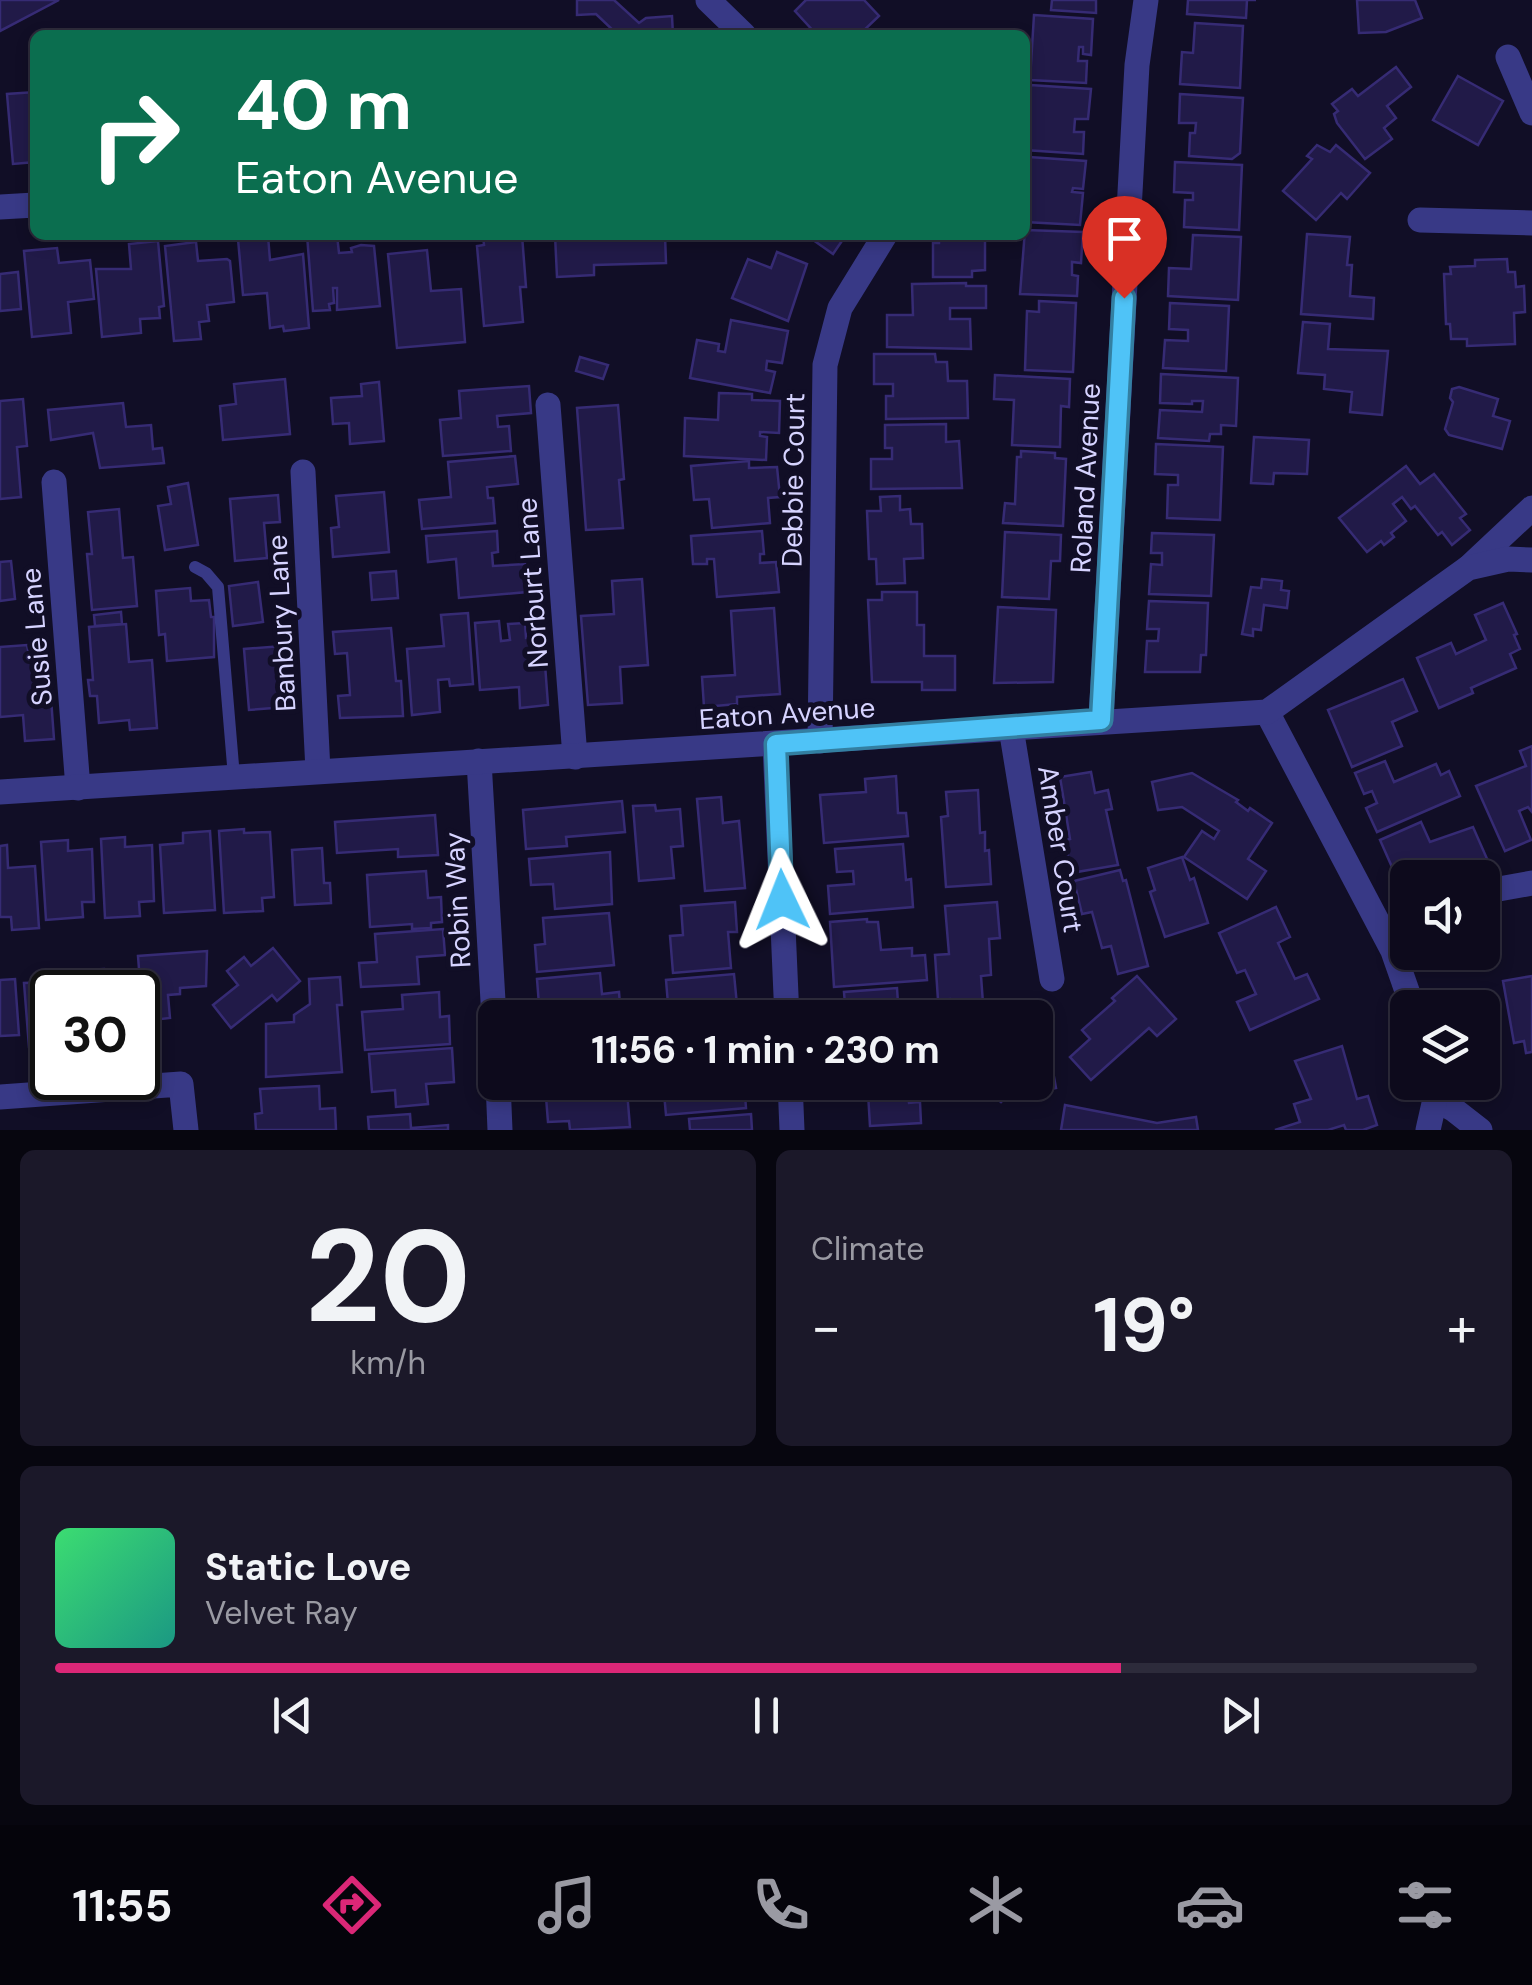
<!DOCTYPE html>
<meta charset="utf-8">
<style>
body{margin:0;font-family:"DM Sans",sans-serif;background:#1b1829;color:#f1f3f6;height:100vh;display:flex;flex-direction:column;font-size:38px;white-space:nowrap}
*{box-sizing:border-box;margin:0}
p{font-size:32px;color:#9a9aa3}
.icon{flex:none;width:55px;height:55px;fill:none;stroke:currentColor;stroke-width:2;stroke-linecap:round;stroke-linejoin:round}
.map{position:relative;height:1130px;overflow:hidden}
.details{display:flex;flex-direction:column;gap:20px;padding:20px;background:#07060f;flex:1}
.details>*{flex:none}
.guide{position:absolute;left:30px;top:30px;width:1000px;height:210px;border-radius:15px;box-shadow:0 5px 15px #0003,0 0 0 2px #2d2b3b;background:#0b6e4f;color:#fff;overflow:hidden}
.tools{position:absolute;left:1390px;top:860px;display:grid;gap:20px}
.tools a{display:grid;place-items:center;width:110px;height:110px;border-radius:15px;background:#0d0a1c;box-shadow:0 5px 15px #0003,0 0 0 2px #2d2b3b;font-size:50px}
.speed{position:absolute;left:30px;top:970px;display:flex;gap:20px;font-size:50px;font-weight:700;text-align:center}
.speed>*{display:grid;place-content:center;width:130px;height:130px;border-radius:50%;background:#0d0a1c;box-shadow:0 5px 15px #0003,0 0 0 2px #2d2b3b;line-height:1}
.speed .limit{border:5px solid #111;border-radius:15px;background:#fff;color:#111}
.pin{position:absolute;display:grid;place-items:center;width:85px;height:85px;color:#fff;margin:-102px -42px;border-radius:50% 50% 50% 0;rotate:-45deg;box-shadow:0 0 10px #0007}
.pin .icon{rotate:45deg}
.me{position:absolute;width:110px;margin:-55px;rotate:358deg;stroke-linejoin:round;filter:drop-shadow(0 0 8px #0008)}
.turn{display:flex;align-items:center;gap:35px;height:210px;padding:0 40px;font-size:45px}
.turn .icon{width:130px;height:130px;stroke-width:2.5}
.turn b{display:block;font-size:70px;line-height:85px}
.big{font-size:75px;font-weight:700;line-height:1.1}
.details .widget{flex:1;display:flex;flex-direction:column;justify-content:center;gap:15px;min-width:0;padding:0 35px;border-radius:15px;background:#1b1829}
.details .dial{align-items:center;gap:0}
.dial b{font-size:130px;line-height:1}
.song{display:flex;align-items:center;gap:30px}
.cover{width:120px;height:120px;border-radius:15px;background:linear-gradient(135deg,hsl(140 70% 55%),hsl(170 70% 35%))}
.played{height:10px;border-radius:5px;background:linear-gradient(90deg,#db2777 75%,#2d2b3b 75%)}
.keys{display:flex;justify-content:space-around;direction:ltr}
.heat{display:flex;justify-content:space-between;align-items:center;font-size:55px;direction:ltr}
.details .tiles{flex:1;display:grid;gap:20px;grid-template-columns:1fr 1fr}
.widget:last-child{grid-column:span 2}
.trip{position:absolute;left:478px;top:1000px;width:575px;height:100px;border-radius:15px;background:#0d0a1c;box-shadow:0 5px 15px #0003,0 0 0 2px #2d2b3b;font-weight:700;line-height:100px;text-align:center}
.dock{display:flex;height:160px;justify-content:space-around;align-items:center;background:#05040b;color:#9a9aa3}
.dock .icon{width:70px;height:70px}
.dock .selected{color:#db2777}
.dock b{font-size:45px;color:#f1f3f6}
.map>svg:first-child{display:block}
</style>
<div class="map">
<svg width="1532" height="1130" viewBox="0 0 1532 1130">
<rect width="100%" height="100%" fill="#110e26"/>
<g fill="#211a48" stroke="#362b74" stroke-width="2.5">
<polygon points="0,0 59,0 0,31"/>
<polygon points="577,0 614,0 639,23 646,18 672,16 673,35 618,35 596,14 577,15"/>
<polygon points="806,0 864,0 879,16 859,35 817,35 795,11"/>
<polygon points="1052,0 1096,0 1096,13 1051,10"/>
<polygon points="1188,0 1256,0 1247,0 1246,18 1187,14"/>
<polygon points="1357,0 1415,0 1422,18 1386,32 1359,33"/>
<polygon points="1034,15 1093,19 1091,55 1083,54 1083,47 1079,47 1078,61 1087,61 1086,83 1030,80"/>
<polygon points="1195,23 1243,26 1240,88 1180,84 1182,52 1193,53"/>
<polygon points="1396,67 1411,87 1387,106 1396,118 1384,128 1392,139 1365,159 1337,123 1334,114 1338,111 1332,104 1352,89 1358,96"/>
<polygon points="1458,76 1503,101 1478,145 1433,120"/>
<polygon points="1030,85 1091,89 1088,119 1075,119 1074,132 1084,132 1083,154 1025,150"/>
<polygon points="35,92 35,162 13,164 7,94"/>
<polygon points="1180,94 1243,98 1240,153 1232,159 1189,156 1190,133 1195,133 1196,123 1179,123"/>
<polygon points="1317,145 1330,152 1336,145 1370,173 1347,199 1341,193 1316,220 1283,191 1312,159 1307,156"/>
<polygon points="1029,157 1086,161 1083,189 1073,188 1072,192 1083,193 1080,225 1025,222"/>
<polygon points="1175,162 1242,165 1239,230 1184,227 1185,200 1193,200 1193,193 1174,192"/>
<polygon points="1025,230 1083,232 1081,263 1072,262 1072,275 1078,276 1077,296 1020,294"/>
<polygon points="1307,234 1350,237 1347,265 1352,265 1350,296 1374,298 1373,319 1301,314"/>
<polygon points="307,235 337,235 339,253 352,252 351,248 361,245 374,246 380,306 337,310 337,288 333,288 334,303 329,304 330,310 313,311"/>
<polygon points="483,235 522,235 526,287 520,287 523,322 484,326 477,246 484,245"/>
<polygon points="555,235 665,235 666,263 594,265 594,275 557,277"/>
<polygon points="806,235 846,235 833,254"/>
<polygon points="946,235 985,235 985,270 972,271 972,277 933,277 933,243 939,243 939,238"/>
<polygon points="1193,235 1241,237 1238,300 1168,296 1169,268 1191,269"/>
<polygon points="250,236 268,236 270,260 303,254 309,328 284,331 283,326 270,328 267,293 243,295 238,239"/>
<polygon points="158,241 164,306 159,307 160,318 140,319 141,333 102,337 96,269 131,269 129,244"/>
<polygon points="196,242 198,261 227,259 230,261 234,302 207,305 209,321 199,322 201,339 174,341 165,246"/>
<polygon points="57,248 59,263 90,260 94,299 68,302 71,333 32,337 24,251"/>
<polygon points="427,250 431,291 461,289 465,342 397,348 388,254"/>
<polygon points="777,252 807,264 788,321 732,298 748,259 771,268"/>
<polygon points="1507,259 1508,272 1515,272 1516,287 1524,286 1525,312 1514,313 1515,344 1467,346 1467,339 1451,339 1450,324 1446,324 1444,274 1451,274 1450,267 1475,266 1475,260"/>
<polygon points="18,272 21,309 0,311 0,274"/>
<polygon points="966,283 966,286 986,286 986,308 950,308 950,319 970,319 971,349 887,347 887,315 913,315 912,284"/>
<polygon points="1039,301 1076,303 1073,372 1025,370 1027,311 1039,312"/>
<polygon points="1170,303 1229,306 1226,371 1163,368 1165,340 1188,341 1188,330 1169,329"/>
<polygon points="731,320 788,331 782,363 767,361 766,370 775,372 770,393 690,378 697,340 719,344 718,351 725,352"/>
<polygon points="1303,322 1330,324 1328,349 1388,351 1382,415 1350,412 1352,392 1324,389 1325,375 1298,373"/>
<polygon points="874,354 935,354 936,362 947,362 948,381 967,381 968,418 886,419 886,396 893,396 893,384 874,384"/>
<polygon points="580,357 608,365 603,379 576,371"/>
<polygon points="1161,374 1238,378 1236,426 1221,425 1221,434 1210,434 1209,441 1158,438 1160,410 1202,412 1203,401 1192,401 1192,404 1160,403"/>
<polygon points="995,375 1070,379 1069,407 1061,406 1060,447 1012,445 1014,400 994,399"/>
<polygon points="285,379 290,434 223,440 220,406 236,404 234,384"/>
<polygon points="379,382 384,441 350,444 349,423 333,424 331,398 362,396 361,384"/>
<polygon points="529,386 531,413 497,416 498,427 509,426 511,451 443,456 440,420 461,418 459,391"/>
<polygon points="1459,387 1498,399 1493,416 1510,421 1502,449 1449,435 1445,429 1453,402 1450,398 1452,389"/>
<polygon points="719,393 752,394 752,400 780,401 779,433 760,432 760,436 767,437 766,460 684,456 685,418 718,420"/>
<polygon points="23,399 27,446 17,447 21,497 0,499 0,401"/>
<polygon points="123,403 126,427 151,425 153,449 162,448 164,463 100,468 93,433 51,440 48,410"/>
<polygon points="618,405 624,479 619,480 623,528 586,530 577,408"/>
<polygon points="946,424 946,442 959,441 962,488 871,489 871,459 892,459 892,448 885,448 885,425"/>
<polygon points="1254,437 1309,440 1307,474 1274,473 1273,484 1251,483"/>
<polygon points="1156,444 1223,447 1220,520 1167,518 1168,485 1178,485 1178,475 1155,474"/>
<polygon points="1021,451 1055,453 1055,458 1066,459 1063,526 1003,523 1005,503 1015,504 1017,457 1021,457"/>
<polygon points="515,456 518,484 487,487 488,498 493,498 495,523 422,529 419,500 451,497 448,462"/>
<polygon points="749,461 749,468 777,467 780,497 768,498 770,523 712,528 709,499 694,500 691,466"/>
<polygon points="1406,466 1420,484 1434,474 1466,514 1460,518 1470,530 1452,545 1442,532 1438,535 1415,506 1411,509 1402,497 1393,504 1406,521 1391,533 1394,537 1384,545 1381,541 1367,552 1339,518"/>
<polygon points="188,483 198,545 165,550 158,506 171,504 168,487"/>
<polygon points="384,492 389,552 333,557 331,528 339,527 336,496"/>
<polygon points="278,495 280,522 264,523 267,558 235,561 230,499"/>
<polygon points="900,496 900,510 910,509 911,524 922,524 923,558 904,559 905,583 877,584 876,559 869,559 867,511 881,511 880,497"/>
<polygon points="119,509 123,558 133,557 137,606 92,610 87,554 92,554 88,512"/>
<polygon points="497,531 498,552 492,553 493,566 525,564 527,592 459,598 456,559 428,562 426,536"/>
<polygon points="762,531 764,554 760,554 760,563 776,562 779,592 717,597 714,559 707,559 707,564 693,564 691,536"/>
<polygon points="1005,532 1061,535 1060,561 1051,561 1049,599 1002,597"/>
<polygon points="1152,533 1214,535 1211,596 1149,594 1151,564 1162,565 1162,553 1151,553"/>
<polygon points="11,561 15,599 0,601 0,562"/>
<polygon points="396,571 398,598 372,600 370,573"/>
<polygon points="642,579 648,665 620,667 622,703 588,705 581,616 614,614 612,581"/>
<polygon points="1262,579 1282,581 1281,590 1289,591 1287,608 1264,605 1261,630 1253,629 1253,636 1242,634 1251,587 1261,588"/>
<polygon points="258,582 263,622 233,626 229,586"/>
<polygon points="190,588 191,601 209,600 211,617 214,617 214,657 167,661 165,634 159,635 156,591"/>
<polygon points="882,592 917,592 917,625 924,625 924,656 955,656 955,690 922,690 922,682 872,682 868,600 882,600"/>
<polygon points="1149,601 1208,603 1206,655 1201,655 1200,672 1145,672 1147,641 1158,641 1159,629 1147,629"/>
<polygon points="1503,603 1517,634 1514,635 1520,649 1510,654 1516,668 1471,688 1473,693 1439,708 1417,658 1451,643 1456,654 1486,640 1475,615"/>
<polygon points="998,607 1056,610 1053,682 994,683"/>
<polygon points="774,608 780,694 737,697 737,704 704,707 702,677 735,675 731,611"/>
<polygon points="121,612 122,624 95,626 94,615"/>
<polygon points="468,613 473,684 450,686 449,679 438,680 440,712 412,715 407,649 444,646 441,615"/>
<polygon points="499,621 501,641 510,640 508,624 525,623 526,638 543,637 548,705 520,708 519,687 480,690 475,623"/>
<polygon points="126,624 129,662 152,660 157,728 130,730 129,720 99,723 97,696 90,696 88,680 93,680 89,627"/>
<polygon points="391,628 396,681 401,681 403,716 340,718 338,696 350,695 347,653 335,654 333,632"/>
<polygon points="27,645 28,650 41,649 43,671 49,671 54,739 25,741 23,715 0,717 0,647"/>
<polygon points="282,646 286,707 249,710 244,649"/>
<polygon points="1403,679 1417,711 1392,722 1402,746 1352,767 1328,710"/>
<polygon points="1532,746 1532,812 1528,807 1519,811 1531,840 1505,851 1476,786 1526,766 1520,751"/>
<polygon points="1385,761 1394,782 1436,764 1441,775 1449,771 1460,796 1377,832 1366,808 1377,803 1372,791 1364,794 1355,773"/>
<polygon points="1091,772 1095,793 1108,790 1112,809 1106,810 1118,865 1071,873 1065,840 1070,839 1060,777"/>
<polygon points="1192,773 1238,800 1236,802 1248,811 1250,808 1272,823 1248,859 1266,871 1247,899 1184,857 1202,831 1214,839 1219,831 1182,807 1158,810 1152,782"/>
<polygon points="896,776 898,813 906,813 908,836 824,843 820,795 866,792 865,779"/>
<polygon points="978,790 980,833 985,832 985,851 989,850 991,884 946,887 941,817 948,816 946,792"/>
<polygon points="721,797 723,823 739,821 745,888 705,891 697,799"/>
<polygon points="622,801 625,832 566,837 567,846 526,849 523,810"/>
<polygon points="655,805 656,811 680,809 683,846 671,847 674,878 639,881 633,806"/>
<polygon points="435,815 438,855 398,857 398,849 337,853 335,822"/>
<polygon points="1421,822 1430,842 1473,827 1488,861 1450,878 1408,878 1401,863 1392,867 1380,840"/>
<polygon points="244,829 244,833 270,832 274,897 262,898 263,911 224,913 219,831"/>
<polygon points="210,831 215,910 164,913 160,845 183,843 183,833"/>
<polygon points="125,837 125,847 152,845 154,901 139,902 140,916 105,918 101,839"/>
<polygon points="68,840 68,851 92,849 94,902 82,902 83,917 46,920 41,842"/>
<polygon points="903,844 906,880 911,879 913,907 830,914 828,886 854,884 853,871 837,872 835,849"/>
<polygon points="7,845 8,868 35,866 39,928 12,930 11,917 0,917 0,846"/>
<polygon points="322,848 324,883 330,883 331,903 295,905 292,850"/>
<polygon points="610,852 612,904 555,909 553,884 531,885 529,859"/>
<polygon points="1182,857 1190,880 1194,878 1208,923 1165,937 1150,892 1155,890 1148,868"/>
<polygon points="1120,870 1123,881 1126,880 1148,966 1118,974 1111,946 1102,948 1092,912 1082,914 1074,881"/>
<polygon points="426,871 428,898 441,897 442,922 431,923 431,928 412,929 412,924 370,927 367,875"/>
<polygon points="735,902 737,932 728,932 731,968 673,973 670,936 683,935 681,906"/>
<polygon points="997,902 1000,938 989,939 991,975 981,976 983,1003 951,1006 950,999 938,1000 935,955 949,954 945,906"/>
<polygon points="1276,907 1290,937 1278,943 1295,979 1307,974 1319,999 1250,1030 1237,1002 1256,994 1245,970 1237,973 1219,933"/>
<polygon points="609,913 614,965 537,972 535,945 545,944 543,918"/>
<polygon points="867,919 867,922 878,922 881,950 912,948 912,956 925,955 927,980 834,987 830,922"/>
<polygon points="443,929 445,955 417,957 419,984 361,987 359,963 377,962 375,934"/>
<polygon points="273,948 300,981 277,1001 272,995 231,1028 213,1005 238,985 227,971 244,957 251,966"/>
<polygon points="207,951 206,986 180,988 180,994 168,995 170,1018 143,1021 138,956"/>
<polygon points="104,969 105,980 133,978 134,992 84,992 82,970"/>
<polygon points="73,971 74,992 52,992 52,1046 29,1047 24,983 51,982 50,973"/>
<polygon points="600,973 602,994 619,992 621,1018 567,1018 565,1003 539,1005 537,979"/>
<polygon points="734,974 737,1005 731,1005 731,1011 745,1009 746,1018 684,1018 683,1003 668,1004 666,980"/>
<polygon points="1137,976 1176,1019 1157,1036 1149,1028 1091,1080 1070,1057 1090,1039 1082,1030 1115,1001 1112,998"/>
<polygon points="1532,976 1532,1052 1526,1053 1524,1041 1514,1043 1503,981"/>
<polygon points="340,977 342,1005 337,1005 342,1072 266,1077 266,1024 294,1022 294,1015 310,1004 309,979"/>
<polygon points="15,979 19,1035 0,1036 0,980"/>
<polygon points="897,988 899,1018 846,1018 844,992"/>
<polygon points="439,992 440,1017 449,1016 450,1044 365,1050 362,1012 403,1009 402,995"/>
<polygon points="1342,1046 1357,1099 1368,1096 1377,1125 1363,1130 1346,1130 1344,1125 1328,1130 1275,1130 1300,1122 1294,1104 1311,1099 1295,1061"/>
<polygon points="452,1048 454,1082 426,1084 428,1104 396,1107 395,1090 372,1092 369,1054"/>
<polygon points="1050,1055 1056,1088 1006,1097 1001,1102 976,1082 1035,1082 1035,1057"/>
<polygon points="544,1082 629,1082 629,1083 545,1090"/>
<polygon points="663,1082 744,1082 746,1108 666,1115"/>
<polygon points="836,1082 927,1082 927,1086 907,1088 909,1103 920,1102 921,1123 870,1126 868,1093 837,1095"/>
<polygon points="319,1086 320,1109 335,1108 336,1130 256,1130 255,1114 262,1113 260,1089"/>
<polygon points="627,1091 630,1127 570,1130 569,1121 548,1122 546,1097"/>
<polygon points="1065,1105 1157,1123 1196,1117 1198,1130 1061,1130"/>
<polygon points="410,1114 411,1128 448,1125 448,1130 369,1130 368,1117"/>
<polygon points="751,1114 752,1130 690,1130 689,1119"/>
</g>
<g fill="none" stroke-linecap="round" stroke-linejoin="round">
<polyline stroke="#383986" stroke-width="12" points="195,567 206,573 218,587 234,777"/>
<g stroke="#383986" stroke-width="25">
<polyline points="708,0 744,35"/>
<polyline points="1508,57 1532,113"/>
<polyline points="0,207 35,205"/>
<polyline points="1420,220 1532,223"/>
<polyline points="548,405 575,757"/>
<polyline points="303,472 318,771"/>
<polyline points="54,482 78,788"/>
<polyline points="1468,568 1532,508"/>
<polyline points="1267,712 1393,951 1413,1008"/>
<polyline points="1101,720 1137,65 1146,0"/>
<polyline points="1011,728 1052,979"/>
<polyline points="820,741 825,365 840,308 885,235"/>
<polyline points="775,744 787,1018"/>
<polyline points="479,761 495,1035"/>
<polyline points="0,792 1267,712 1468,568 1508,559 1532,560"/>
<polyline points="1482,892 1532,883"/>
<polyline points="498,1082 500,1130"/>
<polyline points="790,1082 792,1130"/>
<polyline points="0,1097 181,1084 186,1130"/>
<polyline points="1435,1099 1453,1109 1480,1130"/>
<polyline points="1428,1130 1435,1099 1432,1086"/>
</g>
</g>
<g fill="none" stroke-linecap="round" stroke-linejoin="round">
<g stroke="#337fa1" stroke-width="25">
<polyline id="route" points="782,900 776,744 1101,720 1124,298"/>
</g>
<use href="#route" stroke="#4fc3f7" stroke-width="18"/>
</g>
<g text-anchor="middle" stroke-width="10" stroke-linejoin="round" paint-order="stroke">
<g font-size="28" fill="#d6d3ff" stroke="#110e26">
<text transform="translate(1085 478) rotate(-87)" y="10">Roland Avenue</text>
<text transform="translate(793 480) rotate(-89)" y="10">Debbie Court</text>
<text transform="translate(532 583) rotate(-94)" y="10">Norburt Lane</text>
<text transform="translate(281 623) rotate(-93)" y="10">Banbury Lane</text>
<text transform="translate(36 637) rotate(-95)" y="10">Susie Lane</text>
<text transform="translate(787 713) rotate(-4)" y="10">Eaton Avenue</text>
<text transform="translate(1061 849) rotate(81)" y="10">Amber Court</text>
<text transform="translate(457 900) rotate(-93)" y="10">Robin Way</text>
</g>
</g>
</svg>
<div class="tools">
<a><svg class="icon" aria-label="sound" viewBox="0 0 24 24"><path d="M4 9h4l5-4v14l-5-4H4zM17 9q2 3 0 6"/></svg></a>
<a><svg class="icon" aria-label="layers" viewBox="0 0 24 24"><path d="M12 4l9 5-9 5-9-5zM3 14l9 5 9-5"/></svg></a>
</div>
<div class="speed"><div class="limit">30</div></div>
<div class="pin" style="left:1124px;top:298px;background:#d93025"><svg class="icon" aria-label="arrive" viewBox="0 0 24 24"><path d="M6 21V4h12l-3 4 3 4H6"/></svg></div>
<svg class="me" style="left:782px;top:900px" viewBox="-20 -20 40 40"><path d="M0-17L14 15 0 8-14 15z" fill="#4fc3f7" stroke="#fff" stroke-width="4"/></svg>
<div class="trip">11:56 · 1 min · 230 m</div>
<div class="guide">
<div class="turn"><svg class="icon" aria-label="right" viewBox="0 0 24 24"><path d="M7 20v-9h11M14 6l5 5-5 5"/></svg><div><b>40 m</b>Eaton Avenue</div></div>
</div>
</div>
<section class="details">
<div class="tiles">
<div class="widget dial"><b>20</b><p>km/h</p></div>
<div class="widget"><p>Climate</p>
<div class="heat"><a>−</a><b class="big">19°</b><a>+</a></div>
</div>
<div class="widget">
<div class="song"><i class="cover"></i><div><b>Static Love</b><p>Velvet Ray</p></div></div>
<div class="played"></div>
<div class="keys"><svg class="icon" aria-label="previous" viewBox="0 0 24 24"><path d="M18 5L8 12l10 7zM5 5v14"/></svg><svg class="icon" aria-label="pause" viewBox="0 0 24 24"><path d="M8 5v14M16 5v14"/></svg><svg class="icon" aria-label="next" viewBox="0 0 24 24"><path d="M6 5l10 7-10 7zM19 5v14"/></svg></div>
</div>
</div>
</section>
<nav class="dock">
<b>11:55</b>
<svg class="icon selected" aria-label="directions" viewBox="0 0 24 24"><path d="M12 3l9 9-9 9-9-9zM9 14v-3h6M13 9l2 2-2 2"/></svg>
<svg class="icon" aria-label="music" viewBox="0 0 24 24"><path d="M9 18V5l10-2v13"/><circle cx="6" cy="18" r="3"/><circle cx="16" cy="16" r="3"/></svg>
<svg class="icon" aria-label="phone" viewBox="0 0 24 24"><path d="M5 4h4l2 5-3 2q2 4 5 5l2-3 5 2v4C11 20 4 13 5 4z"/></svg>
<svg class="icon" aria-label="climate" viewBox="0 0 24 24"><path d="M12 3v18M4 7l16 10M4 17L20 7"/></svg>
<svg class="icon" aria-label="car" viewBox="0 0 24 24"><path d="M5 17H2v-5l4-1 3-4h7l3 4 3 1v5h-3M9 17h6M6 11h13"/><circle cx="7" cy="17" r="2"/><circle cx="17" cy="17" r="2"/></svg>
<svg class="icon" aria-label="filters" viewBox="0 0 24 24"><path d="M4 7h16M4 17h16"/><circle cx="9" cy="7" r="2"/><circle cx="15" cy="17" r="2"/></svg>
</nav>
